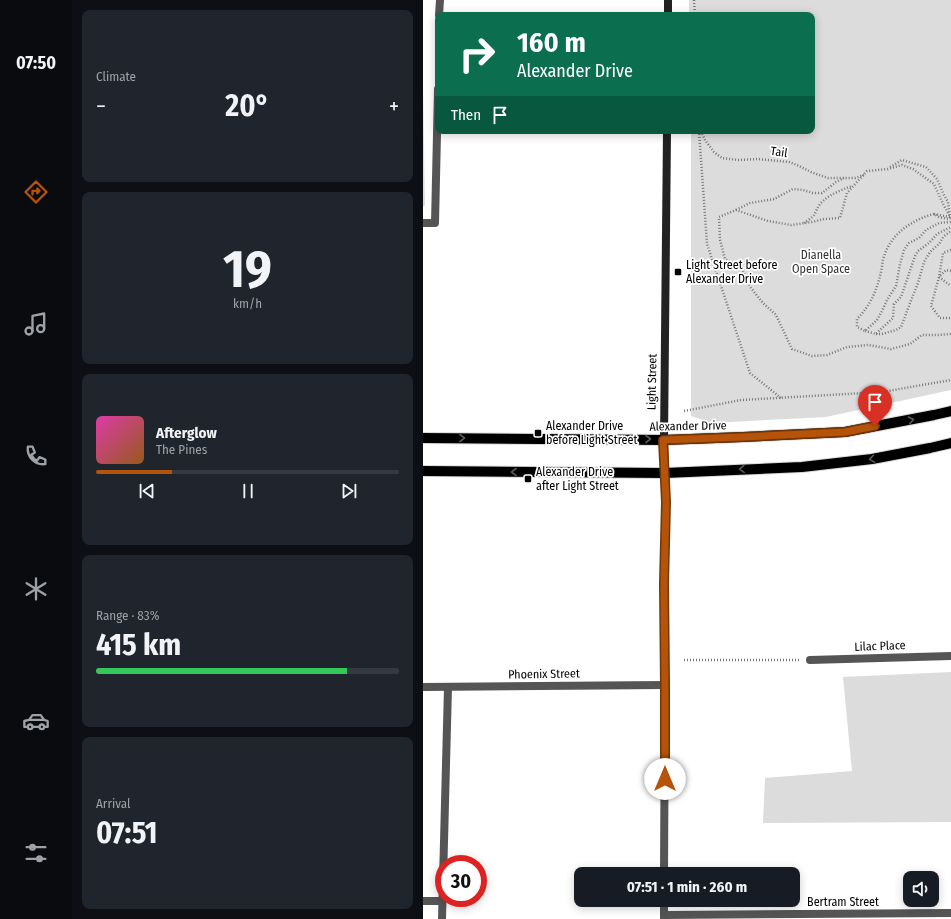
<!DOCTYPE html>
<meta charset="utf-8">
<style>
body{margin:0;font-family:"Fira Sans Condensed",sans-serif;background:#20242c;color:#f1f3f6;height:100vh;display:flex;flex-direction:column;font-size:15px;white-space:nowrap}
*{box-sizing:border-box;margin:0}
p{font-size:13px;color:#9ea1a6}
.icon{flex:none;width:22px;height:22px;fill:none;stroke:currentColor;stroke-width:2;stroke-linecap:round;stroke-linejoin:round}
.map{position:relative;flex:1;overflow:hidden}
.panel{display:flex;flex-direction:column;gap:10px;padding:10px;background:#0d0f14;width:351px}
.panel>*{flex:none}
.top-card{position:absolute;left:12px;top:12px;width:380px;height:122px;border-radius:8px;box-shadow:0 2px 10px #0003;background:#0b6e4f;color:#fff;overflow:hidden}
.fabs{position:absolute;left:480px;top:871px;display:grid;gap:8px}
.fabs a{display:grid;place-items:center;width:36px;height:36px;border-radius:8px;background:#171b24;box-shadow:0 2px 10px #0003;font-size:20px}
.speed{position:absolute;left:12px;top:855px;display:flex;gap:8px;font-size:20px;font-weight:700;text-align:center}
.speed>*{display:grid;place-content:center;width:52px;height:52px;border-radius:50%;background:#171b24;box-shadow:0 2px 10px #0003;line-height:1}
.speed .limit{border:6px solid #d22;background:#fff;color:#111}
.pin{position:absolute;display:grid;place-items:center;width:34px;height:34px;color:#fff;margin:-41px -17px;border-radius:50% 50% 50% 0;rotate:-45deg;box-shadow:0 0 4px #0007}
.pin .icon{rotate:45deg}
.me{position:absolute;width:44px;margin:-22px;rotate:0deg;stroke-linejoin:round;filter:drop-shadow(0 0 3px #0008)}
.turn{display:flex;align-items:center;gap:14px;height:84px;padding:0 16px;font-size:18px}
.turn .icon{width:52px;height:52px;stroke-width:2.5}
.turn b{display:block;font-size:28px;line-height:34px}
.then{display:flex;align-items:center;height:38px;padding:0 16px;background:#0003;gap:8px;font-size:15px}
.big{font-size:30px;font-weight:700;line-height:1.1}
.panel .tile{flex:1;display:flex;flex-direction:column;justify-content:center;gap:6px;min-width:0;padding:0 14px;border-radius:8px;background:#20242c}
.panel .dial{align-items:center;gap:0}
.dial b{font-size:52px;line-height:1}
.song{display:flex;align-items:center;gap:12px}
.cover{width:48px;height:48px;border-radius:6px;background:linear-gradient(135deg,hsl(320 70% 55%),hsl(30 70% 35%))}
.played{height:4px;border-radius:2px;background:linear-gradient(90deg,#b45309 25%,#363941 25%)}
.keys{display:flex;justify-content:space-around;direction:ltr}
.heat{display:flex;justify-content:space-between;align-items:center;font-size:22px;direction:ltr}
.charge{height:6px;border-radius:3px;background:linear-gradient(90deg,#34c759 83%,#363941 0)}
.trip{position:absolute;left:151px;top:867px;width:226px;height:40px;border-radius:8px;background:#171b24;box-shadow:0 2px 10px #0003;font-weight:700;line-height:40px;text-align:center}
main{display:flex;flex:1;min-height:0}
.menu{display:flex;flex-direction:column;width:72px;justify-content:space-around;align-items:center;background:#090b0e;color:#9ea1a6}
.menu .icon{width:28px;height:28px}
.menu .active{color:#b45309}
.menu b{font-size:18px;color:#f1f3f6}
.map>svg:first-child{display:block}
</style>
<main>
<nav class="menu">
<b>07:50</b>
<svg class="icon active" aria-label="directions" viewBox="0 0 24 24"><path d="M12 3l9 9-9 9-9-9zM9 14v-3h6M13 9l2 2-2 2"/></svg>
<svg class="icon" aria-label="music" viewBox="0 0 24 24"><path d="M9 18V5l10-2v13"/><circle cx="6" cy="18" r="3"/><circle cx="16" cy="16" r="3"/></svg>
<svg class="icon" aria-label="phone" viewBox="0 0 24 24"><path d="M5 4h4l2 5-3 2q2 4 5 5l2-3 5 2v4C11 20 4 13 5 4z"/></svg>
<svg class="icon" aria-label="climate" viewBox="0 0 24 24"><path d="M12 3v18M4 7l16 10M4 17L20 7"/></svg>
<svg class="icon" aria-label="car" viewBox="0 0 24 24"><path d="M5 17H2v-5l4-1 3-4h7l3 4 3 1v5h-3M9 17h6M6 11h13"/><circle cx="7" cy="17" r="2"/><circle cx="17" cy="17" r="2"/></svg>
<svg class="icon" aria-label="filters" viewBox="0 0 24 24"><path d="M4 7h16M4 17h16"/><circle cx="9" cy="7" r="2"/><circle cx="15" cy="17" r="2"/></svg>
</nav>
<section class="panel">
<div class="tile"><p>Climate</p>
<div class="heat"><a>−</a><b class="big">20°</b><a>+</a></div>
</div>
<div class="tile dial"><b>19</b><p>km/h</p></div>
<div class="tile">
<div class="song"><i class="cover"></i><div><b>Afterglow</b><p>The Pines</p></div></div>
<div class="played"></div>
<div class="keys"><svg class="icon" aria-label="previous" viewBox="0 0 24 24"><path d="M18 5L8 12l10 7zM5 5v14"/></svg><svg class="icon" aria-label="pause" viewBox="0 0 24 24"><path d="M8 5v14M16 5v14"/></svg><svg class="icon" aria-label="next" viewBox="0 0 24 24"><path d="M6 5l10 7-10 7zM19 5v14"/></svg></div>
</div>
<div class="tile"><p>Range · 83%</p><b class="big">415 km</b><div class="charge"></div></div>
<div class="tile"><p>Arrival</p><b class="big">07:51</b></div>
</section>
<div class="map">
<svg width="528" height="919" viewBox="0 0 528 919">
<rect width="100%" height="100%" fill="#fff"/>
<g fill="#dcdcdc">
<polygon points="266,0 528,0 528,390 403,417 289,423 268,416 268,131 389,131 389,15 266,15"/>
<polygon points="0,83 2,206 0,206"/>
<polygon points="528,672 528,822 340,823 342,778 429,771 420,677"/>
</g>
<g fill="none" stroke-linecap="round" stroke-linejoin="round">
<g stroke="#dbdbdb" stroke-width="12">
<g id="primary">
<polyline points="0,438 241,440 320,437 422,432 511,415 528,411"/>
<polyline points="0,471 242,473 379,467 449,459 507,448 528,443"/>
</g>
</g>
<g stroke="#777" stroke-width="2.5" stroke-dasharray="1 2" stroke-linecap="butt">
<polyline points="271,0 272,15"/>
<polyline points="276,131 284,244 327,373 358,398"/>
<polyline points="278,131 282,140 291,152 299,158 315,160 335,159 366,162 374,165 388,172 405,178 432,178 441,175"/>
<polyline points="467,167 479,160 503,167 514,179 521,195 525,202 527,217 511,214 516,217 525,219 528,217"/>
<polyline points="313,210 327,203 351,199 370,189 380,190 390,193 399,193 413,182 421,178"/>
<path d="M511,214c-23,6 -45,21 -51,46 -1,4 -1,8 -2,12 -4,18 -11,34 -24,47v8l8,4 12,-11 5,-9 5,-11 9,-14 4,-22 4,-14 5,-7 10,-5 7,-8 13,-7 12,-1"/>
<polyline points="528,218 520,204 511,184 490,169 479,165 465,169 444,171 424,193 417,218 401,219 389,222 368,225 345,221 313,210 296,217 297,240 302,259 318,267 328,288 340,303 353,315 369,349 389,356 404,355 424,347 445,345 468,349 487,344 499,335 515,335 528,334"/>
<path d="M381,223c3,-2 8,-5 10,-8 2,-3 3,-7 6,-11 8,-9 21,-14 32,-18"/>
<polyline points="528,250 520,253 516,277 508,306 517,318 528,318"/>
<polyline points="528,271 523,270 516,277 528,286"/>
<polyline points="442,331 453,334 459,328 470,318 471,304 478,297 492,256 495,251 506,243 514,234 528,227"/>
<polyline points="453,334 459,334 473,330 478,327 483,314 487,303 495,283 501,262 507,252 516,244 521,236 528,231"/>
<polyline points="261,411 318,400 459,392 528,380"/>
<polyline points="261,660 376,660"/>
</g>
<g stroke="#555" stroke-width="8">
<polyline points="16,15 17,0"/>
<polyline points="0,223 12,223 15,89"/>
<polyline points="387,660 528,656"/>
<polyline points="0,687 242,685"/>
<polyline points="241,874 242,685 241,584 243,502 242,473"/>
<polyline points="0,901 19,901"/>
<polyline points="241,915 528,913"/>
<polyline points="19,919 25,687"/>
<polyline points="241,919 241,900"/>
</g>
<g stroke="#222" stroke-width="8">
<polyline points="245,15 245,0"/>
<polyline points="242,473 241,440 244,131"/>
</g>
<use href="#primary" stroke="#000" stroke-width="10"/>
</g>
<defs><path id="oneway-chevron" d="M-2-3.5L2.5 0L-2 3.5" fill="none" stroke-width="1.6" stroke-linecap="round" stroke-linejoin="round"/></defs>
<g stroke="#595959">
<use href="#oneway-chevron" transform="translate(488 420) rotate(-11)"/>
<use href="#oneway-chevron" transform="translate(39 438)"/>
<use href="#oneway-chevron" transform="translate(225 439)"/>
<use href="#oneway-chevron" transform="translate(449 459) rotate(171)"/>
<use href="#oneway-chevron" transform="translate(319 469) rotate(178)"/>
<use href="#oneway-chevron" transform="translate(91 472) rotate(-180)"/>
</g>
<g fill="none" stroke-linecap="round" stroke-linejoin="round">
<g stroke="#753606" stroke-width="10">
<polyline id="route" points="242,779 242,685 241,584 243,502 240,440 320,437 422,432 452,426"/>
</g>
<use href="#route" stroke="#b45309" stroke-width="7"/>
</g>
<g fill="#000" stroke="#fff" stroke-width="1.5">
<rect x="251" y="268" width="8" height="8" rx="2"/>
<rect x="111" y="429" width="8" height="8" rx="2"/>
<rect x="101" y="475" width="8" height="8" rx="2"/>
</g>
<g text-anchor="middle" stroke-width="3.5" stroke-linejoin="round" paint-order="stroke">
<g font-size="12" fill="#000" stroke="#fff">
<text transform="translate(356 152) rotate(8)" y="4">Tail</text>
<text transform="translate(229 382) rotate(-89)" y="4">Light Street</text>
<text transform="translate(265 426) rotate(-1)" y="4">Alexander Drive</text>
<text transform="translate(457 646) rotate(-2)" y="4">Lilac Place</text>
<text transform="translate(121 674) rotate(-1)" y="4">Phoenix Street</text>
<text x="420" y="906">Bertram Street</text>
</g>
<g font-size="12" fill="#333" stroke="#fff">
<text x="398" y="259">Dianella<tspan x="398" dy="14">Open Space</tspan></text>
</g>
<g font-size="12" fill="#000" stroke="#fff" text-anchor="start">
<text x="263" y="269">Light Street before<tspan x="263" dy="14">Alexander Drive</tspan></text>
<text x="123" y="430">Alexander Drive<tspan x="123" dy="14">before Light Street</tspan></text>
<text x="113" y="476">Alexander Drive<tspan x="113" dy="14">after Light Street</tspan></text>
</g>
</g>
</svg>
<div class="fabs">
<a><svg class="icon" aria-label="sound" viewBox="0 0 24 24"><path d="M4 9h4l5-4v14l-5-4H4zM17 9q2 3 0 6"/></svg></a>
</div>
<div class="speed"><div class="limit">30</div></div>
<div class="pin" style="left:452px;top:426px;background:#d93025"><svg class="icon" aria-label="arrive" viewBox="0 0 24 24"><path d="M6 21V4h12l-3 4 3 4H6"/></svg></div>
<svg class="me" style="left:242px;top:779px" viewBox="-20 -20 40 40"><circle r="19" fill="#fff"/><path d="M0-13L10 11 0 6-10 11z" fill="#b45309"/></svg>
<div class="trip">07:51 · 1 min · 260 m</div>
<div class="top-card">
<div class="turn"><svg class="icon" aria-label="right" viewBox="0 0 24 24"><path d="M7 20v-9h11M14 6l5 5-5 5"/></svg><div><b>160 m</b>Alexander Drive</div></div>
<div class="then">Then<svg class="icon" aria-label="arrive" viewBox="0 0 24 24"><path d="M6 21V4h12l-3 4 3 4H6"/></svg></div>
</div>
</div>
</main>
